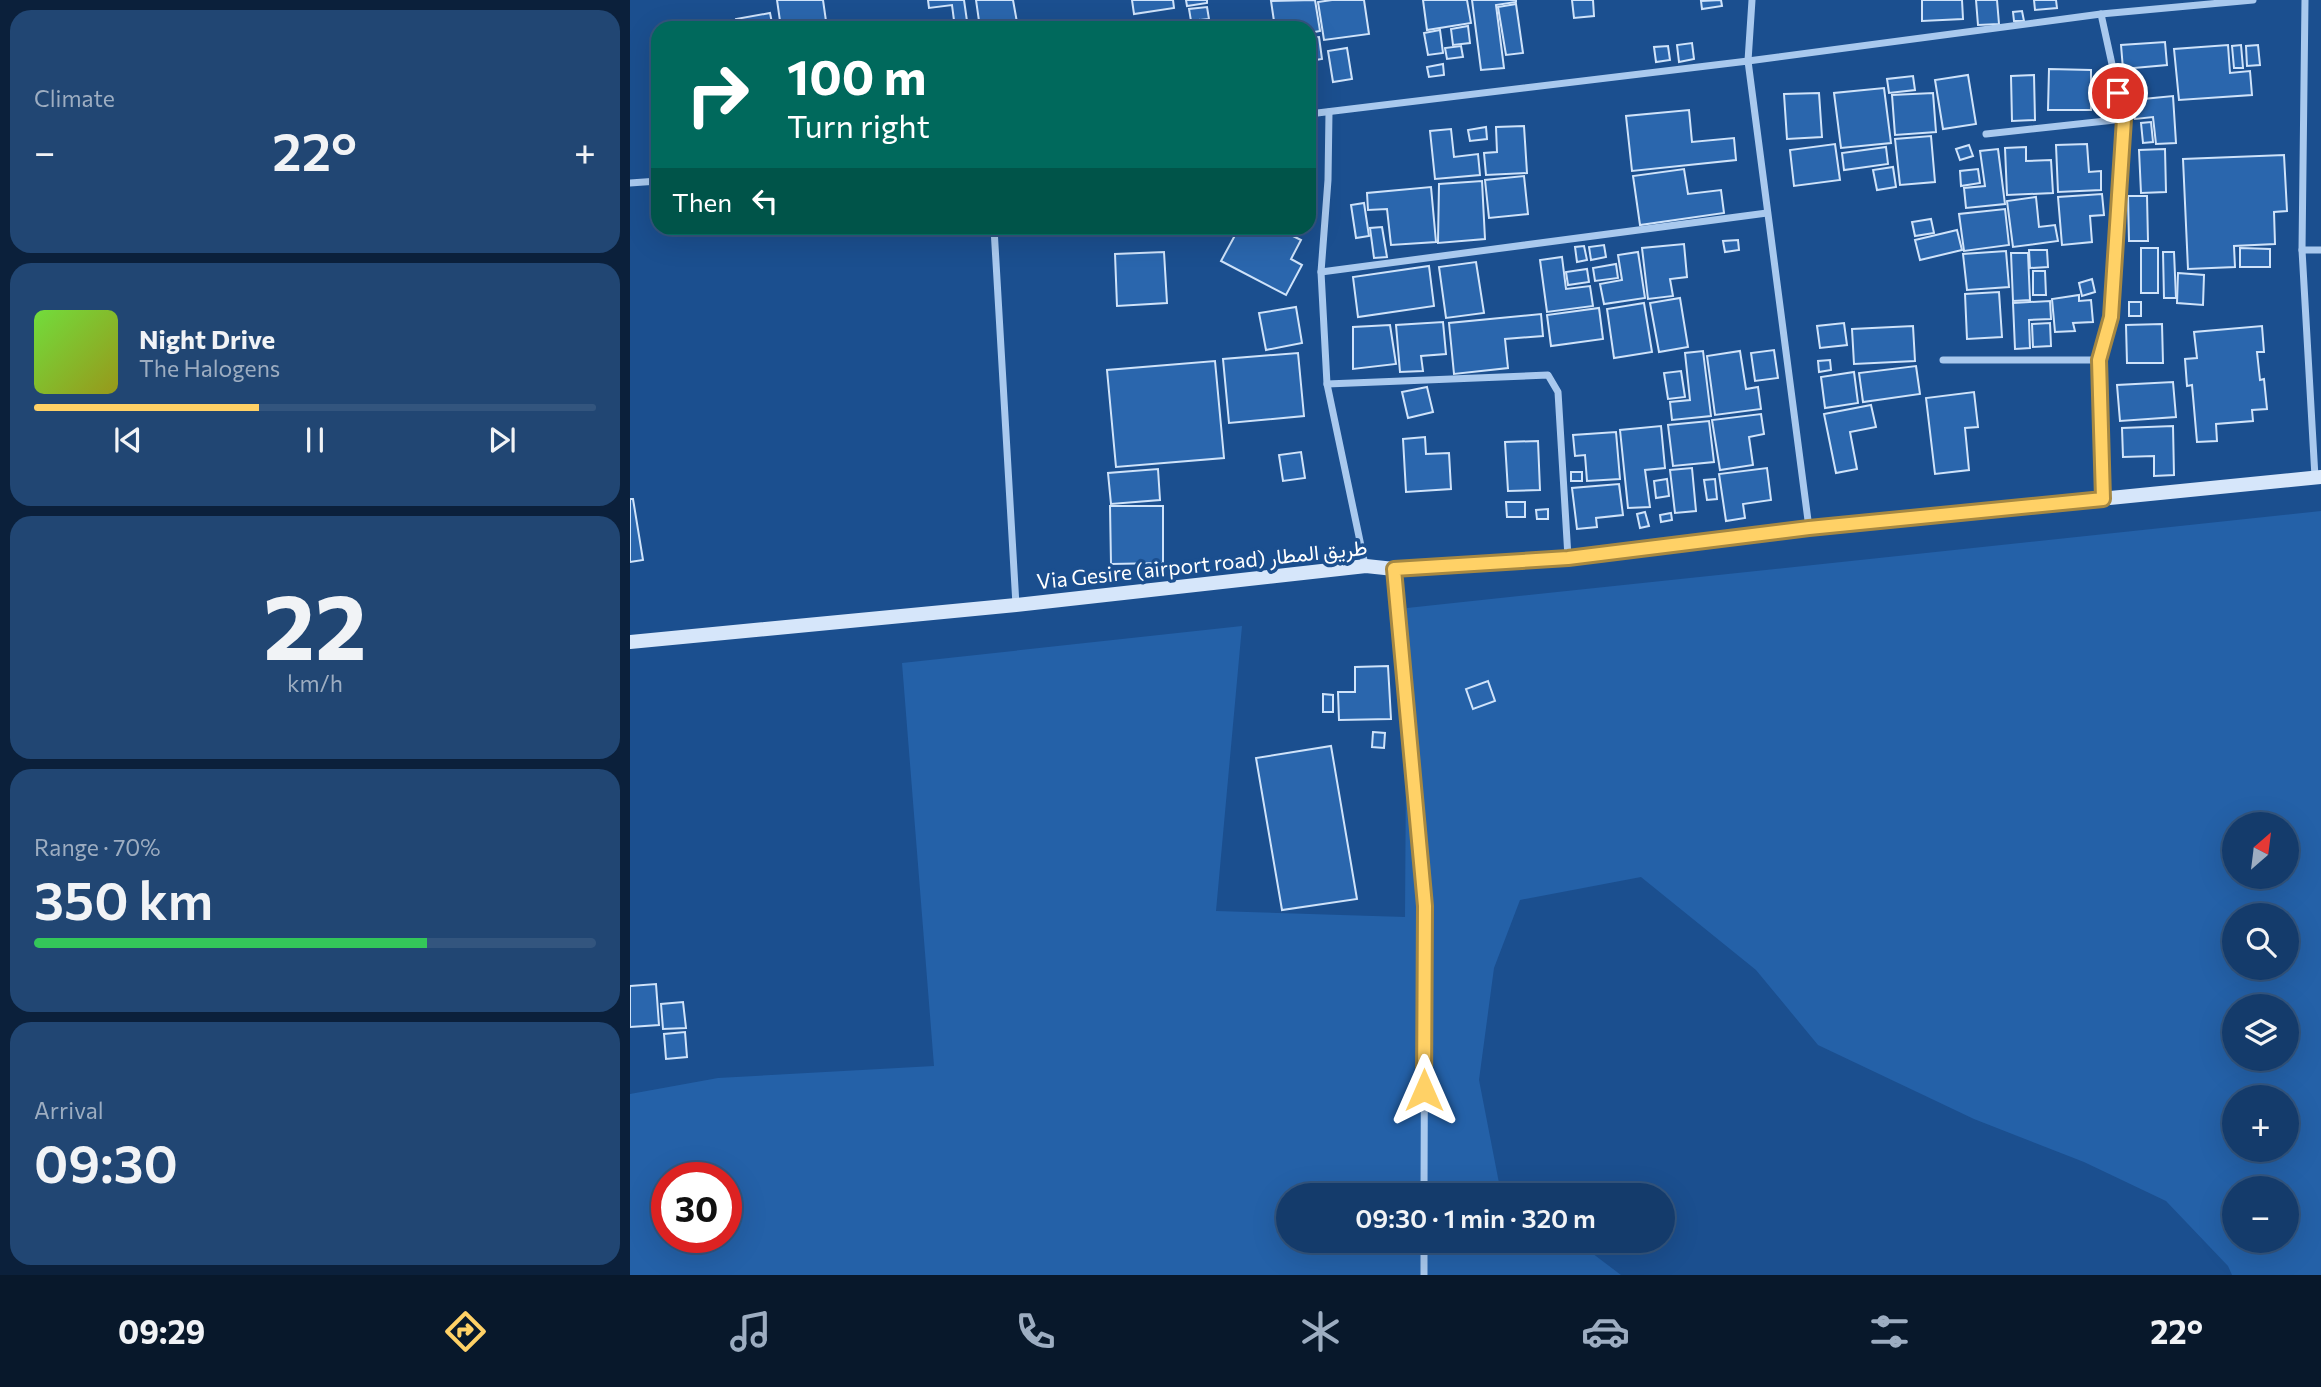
<!DOCTYPE html>
<meta charset="utf-8">
<style>
body{margin:0;font-family:Commissioner,Vazirmatn,sans-serif;background:#214673;color:#f1f3f6;height:100vh;display:flex;flex-direction:column;font-size:26px;white-space:nowrap}
*{box-sizing:border-box;margin:0}
p{font-size:23px;color:#9dadc1}
.icon{flex:none;width:38px;height:38px;fill:none;stroke:currentColor;stroke-width:2;stroke-linecap:round;stroke-linejoin:round}
.map{position:relative;flex:1;overflow:hidden}
.details{display:flex;flex-direction:column;gap:10px;padding:10px;background:#0b203b;width:630px}
.details>*{flex:none}
.guide{position:absolute;left:21px;top:21px;width:665px;height:214px;border-radius:21px;box-shadow:0 7px 28px #0002,0 0 0 2px #33557e;background:#00695c;color:#fff;overflow:hidden}
.needle{width:46px;rotate:28deg}
.buttons{position:absolute;left:1592px;top:812px;display:grid;gap:14px}
.buttons a{display:grid;place-items:center;width:77px;height:77px;border-radius:50%;background:#143b6b;box-shadow:0 7px 28px #0002,0 0 0 2px #33557e;font-size:35px}
.speed{position:absolute;left:21px;top:1162px;display:flex;gap:14px;font-size:35px;font-weight:700;text-align:center}
.speed>*{display:grid;place-content:center;width:91px;height:91px;border-radius:50%;background:#143b6b;box-shadow:0 7px 28px #0002,0 0 0 2px #33557e;line-height:1}
.speed .limit{border:10px solid #d22;background:#fff;color:#111}
.pin{position:absolute;display:grid;place-items:center;width:60px;height:60px;color:#fff;margin:-30px;border:4px solid #fff;border-radius:50%;box-shadow:0 2px 7px #0007}
.me{position:absolute;width:77px;margin:-38px;rotate:0deg;stroke-linejoin:round;filter:drop-shadow(0 0 5px #0008)}
.turn{display:flex;align-items:center;gap:24px;height:147px;padding:0 21px;font-size:32px}
.turn .icon{width:91px;height:91px;stroke-width:2.5}
.turn b{display:block;font-size:49px;line-height:60px}
.then{display:flex;align-items:center;height:66px;padding:0 21px;background:#0003;gap:14px;font-size:26px}
.big{font-size:52px;font-weight:600;line-height:1.1}
.details .card{flex:1;display:flex;flex-direction:column;justify-content:center;gap:10px;min-width:0;padding:0 24px;border-radius:21px;background:#214673}
.details .dial{align-items:center;gap:0}
.dial b{font-size:91px;line-height:1}
.song{display:flex;align-items:center;gap:21px}
.cover{width:84px;height:84px;border-radius:10px;background:linear-gradient(135deg,hsl(100 70% 55%),hsl(60 70% 35%))}
.played{height:7px;border-radius:4px;background:linear-gradient(90deg,#ffd166 40%,#33557e 40%)}
.keys{display:flex;justify-content:space-around;direction:ltr}
.heat{display:flex;justify-content:space-between;align-items:center;font-size:38px;direction:ltr}
.charge{height:10px;border-radius:5px;background:linear-gradient(90deg,#34c759 70%,#33557e 0)}
.trip{position:absolute;left:646px;top:1183px;width:399px;height:70px;border-radius:35px;background:#143b6b;box-shadow:0 7px 28px #0002,0 0 0 2px #33557e;font-weight:600;line-height:70px;text-align:center}
.tabs{display:flex;height:112px;justify-content:space-around;align-items:center;background:#08182b;color:#9dadc1}
.tabs .icon{width:49px;height:49px}
.tabs .active{color:#ffd166}
.tabs b{font-size:32px;color:#f1f3f6}
main{display:flex;flex:1;min-height:0}
.map>svg:first-child{display:block}
</style>
<main>
<section class="details">
<div class="card"><p>Climate</p>
<div class="heat"><a>−</a><b class="big">22°</b><a>+</a></div>
</div>
<div class="card">
<div class="song"><i class="cover"></i><div><b>Night Drive</b><p>The Halogens</p></div></div>
<div class="played"></div>
<div class="keys"><svg class="icon" aria-label="previous" viewBox="0 0 24 24"><path d="M18 5L8 12l10 7zM5 5v14"/></svg><svg class="icon" aria-label="pause" viewBox="0 0 24 24"><path d="M8 5v14M16 5v14"/></svg><svg class="icon" aria-label="next" viewBox="0 0 24 24"><path d="M6 5l10 7-10 7zM19 5v14"/></svg></div>
</div>
<div class="card dial"><b>22</b><p>km/h</p></div>
<div class="card"><p>Range · 70%</p><b class="big">350 km</b><div class="charge"></div></div>
<div class="card"><p>Arrival</p><b class="big">09:30</b></div>
</section>
<div class="map">
<svg width="1691" height="1275" viewBox="0 0 1691 1275">
<rect width="100%" height="100%" fill="#1b4f8f"/>
<path fill="#2461a8" fill-rule="evenodd" d="M1691,511v764h-89l-4,-9 -62,-65 -82,-39 -110,-43 -156,-74 -62,-75 -115,-93 -121,23 -26,68 -15,112 20,103 16,12h-227v46h288l45,34h-991v-181l88,-16 216,-12 -32,-403 340,-37 -26,285 189,6 2,-309zM1605,824h52v53h-52zM1605,915h52v53h-52zM1605,1006h52v53h-52zM1605,1097h52v53h-52zM37,1178h59v59h-59zM1605,1188h52v53h-52z"/>
<g fill="#2a66ad" stroke="#cfe3fa" stroke-width="2">
<polygon points="147,0 193,0 197,28 151,28"/>
<polygon points="298,0 334,0 338,28 325,28 322,5 299,8"/>
<polygon points="346,0 383,0 388,28 350,28"/>
<polygon points="502,0 543,0 544,8 504,14"/>
<polygon points="556,0 577,0 577,3 557,6"/>
<polygon points="685,0 690,31 679,33 679,28 645,28 641,1"/>
<polygon points="702,0 734,0 739,34 694,40 688,2"/>
<polygon points="793,0 837,0 841,23 797,30"/>
<polygon points="842,0 886,0 886,2 866,5 874,68 851,70"/>
<polygon points="942,0 963,0 964,16 944,18"/>
<polygon points="1091,0 1092,6 1072,9 1071,1"/>
<polygon points="1292,0 1332,0 1333,19 1292,21"/>
<polygon points="1346,0 1367,0 1369,24 1348,25"/>
<polygon points="1404,0 1426,0 1427,8 1405,10"/>
<polygon points="886,4 893,53 876,55 868,7"/>
<polygon points="577,7 579,19 561,21 559,9"/>
<polygon points="1392,11 1394,21 1384,21 1383,12"/>
<polygon points="140,13 143,28 107,28 106,19"/>
<polygon points="569,20 570,28 520,28"/>
<polygon points="838,26 840,43 823,45 821,29"/>
<polygon points="810,30 813,53 798,55 794,33"/>
<polygon points="689,37 692,59 679,61 679,38"/>
<polygon points="1535,42 1537,65 1493,69 1491,45"/>
<polygon points="1062,43 1064,59 1049,62 1047,45"/>
<polygon points="1598,45 1600,73 1620,71 1622,95 1549,100 1544,49"/>
<polygon points="1611,45 1613,68 1604,68 1602,46"/>
<polygon points="1628,45 1630,65 1617,66 1616,46"/>
<polygon points="831,46 833,57 817,59 815,48"/>
<polygon points="1038,46 1040,60 1026,62 1024,47"/>
<polygon points="717,48 722,79 703,82 698,51"/>
<polygon points="813,64 814,75 799,77 797,67"/>
<polygon points="1419,69 1461,70 1461,110 1418,110"/>
<polygon points="1338,75 1346,124 1313,129 1305,80"/>
<polygon points="1404,75 1405,120 1382,121 1381,76"/>
<polygon points="1283,76 1285,90 1259,93 1257,79"/>
<polygon points="1254,88 1261,143 1211,148 1204,93"/>
<polygon points="1189,93 1192,137 1157,139 1154,94"/>
<polygon points="1303,93 1306,132 1265,135 1262,95"/>
<polygon points="1543,96 1546,143 1526,144 1523,117 1505,119 1503,100"/>
<polygon points="1059,110 1062,142 1104,138 1106,160 1002,171 996,116"/>
<polygon points="1521,122 1523,142 1513,143 1511,123"/>
<polygon points="894,126 897,173 856,175 854,153 867,152 866,127"/>
<polygon points="856,127 857,139 840,141 838,130"/>
<polygon points="821,129 824,157 848,154 850,175 805,179 800,131"/>
<polygon points="1301,136 1305,182 1270,185 1265,139"/>
<polygon points="1205,144 1210,180 1164,186 1160,150"/>
<polygon points="1457,144 1459,172 1471,171 1471,190 1428,192 1426,145"/>
<polygon points="1339,145 1343,156 1330,160 1326,149"/>
<polygon points="1256,147 1258,164 1214,170 1212,153"/>
<polygon points="1396,147 1396,161 1421,160 1423,193 1377,195 1375,148"/>
<polygon points="1368,149 1375,204 1336,208 1334,188 1355,186 1350,151"/>
<polygon points="1535,149 1536,192 1511,193 1509,150"/>
<polygon points="1654,155 1657,211 1644,212 1645,244 1604,246 1605,267 1558,269 1553,159"/>
<polygon points="1263,167 1266,187 1247,190 1243,170"/>
<polygon points="1054,169 1058,194 1091,190 1094,213 1010,225 1003,176"/>
<polygon points="1348,169 1350,183 1331,186 1330,171"/>
<polygon points="894,176 898,214 859,218 855,180"/>
<polygon points="852,181 855,239 808,243 809,184"/>
<polygon points="801,187 806,242 761,245 757,209 738,210 737,193"/>
<polygon points="1472,194 1474,215 1460,216 1462,242 1432,245 1428,197"/>
<polygon points="1498,196 1517,196 1518,241 1499,241"/>
<polygon points="1406,197 1409,227 1425,225 1428,241 1383,247 1377,201"/>
<polygon points="734,203 739,236 726,238 721,205"/>
<polygon points="1375,209 1379,245 1334,251 1329,214"/>
<polygon points="1301,219 1304,233 1285,236 1282,222"/>
<polygon points="752,227 757,257 744,258 740,228"/>
<polygon points="609,228 647,228 671,240 661,259 672,265 656,295 591,261"/>
<polygon points="1327,230 1332,250 1290,260 1285,240"/>
<polygon points="1108,240 1109,250 1095,252 1093,241"/>
<polygon points="1054,244 1057,277 1040,279 1043,296 1018,299 1012,248"/>
<polygon points="974,245 976,257 961,260 959,247"/>
<polygon points="954,246 957,260 947,262 945,247"/>
<rect x="1511" y="248" width="17" height="45"/>
<polygon points="1610,248 1640,249 1640,267 1610,267"/>
<polygon points="1399,250 1417,250 1418,267 1400,268"/>
<polygon points="1376,251 1379,287 1337,290 1333,254"/>
<polygon points="534,252 537,303 487,306 485,254"/>
<polygon points="1008,252 1015,298 974,304 970,284 992,280 988,255"/>
<polygon points="1533,252 1544,252 1546,298 1534,298"/>
<polygon points="1381,253 1398,253 1400,300 1383,301"/>
<polygon points="932,257 936,289 960,286 963,306 917,312 910,260"/>
<polygon points="846,262 854,313 816,318 809,267"/>
<polygon points="986,264 988,278 965,281 963,268"/>
<polygon points="799,266 804,306 728,317 723,277"/>
<polygon points="957,269 959,282 938,285 936,272"/>
<polygon points="1403,271 1415,271 1416,295 1403,295"/>
<polygon points="1548,273 1574,275 1573,305 1547,303"/>
<polygon points="1462,279 1465,292 1452,296 1449,283"/>
<polygon points="1369,292 1372,337 1337,339 1335,294"/>
<polygon points="1449,295 1449,301 1461,300 1463,322 1443,323 1445,331 1425,332 1422,299"/>
<polygon points="1050,298 1058,347 1029,352 1020,303"/>
<polygon points="1420,301 1421,319 1399,320 1400,348 1385,349 1383,303"/>
<rect x="1499" y="302" width="12" height="14"/>
<polygon points="1014,303 1022,352 984,358 977,309"/>
<polygon points="666,307 672,343 636,350 629,313"/>
<polygon points="969,308 973,339 921,346 917,315"/>
<polygon points="911,314 913,336 875,339 878,368 824,374 819,323"/>
<polygon points="813,322 816,354 791,356 793,371 770,372 766,325"/>
<polygon points="1214,323 1217,345 1190,348 1187,326"/>
<polygon points="1420,323 1421,346 1403,347 1402,324"/>
<polygon points="1532,324 1533,363 1497,363 1496,325"/>
<polygon points="760,325 766,364 723,369 723,327"/>
<polygon points="1283,326 1285,361 1224,364 1222,329"/>
<polygon points="1632,326 1634,352 1627,352 1630,380 1634,379 1637,409 1622,410 1623,421 1586,424 1587,441 1567,442 1562,385 1557,386 1555,359 1567,358 1564,332"/>
<polygon points="1144,350 1148,378 1125,381 1121,353"/>
<polygon points="1073,351 1081,416 1042,420 1040,402 1060,400 1055,353"/>
<polygon points="1110,351 1116,389 1128,387 1131,409 1085,415 1077,356"/>
<polygon points="668,353 674,416 599,423 593,359"/>
<polygon points="1200,360 1201,370 1189,372 1188,361"/>
<polygon points="585,361 594,458 486,467 477,370"/>
<polygon points="1286,366 1290,394 1233,402 1229,373"/>
<polygon points="1051,371 1055,397 1038,399 1034,373"/>
<polygon points="1224,372 1228,403 1195,408 1191,377"/>
<polygon points="1543,382 1546,417 1490,421 1487,385"/>
<polygon points="797,387 803,412 778,418 772,392"/>
<polygon points="1344,392 1348,427 1335,428 1339,470 1305,474 1296,398"/>
<polygon points="1241,405 1246,427 1220,432 1227,469 1206,473 1194,414"/>
<polygon points="1131,414 1134,434 1119,437 1123,465 1090,470 1082,420"/>
<polygon points="1079,421 1084,462 1043,466 1038,425"/>
<polygon points="1031,426 1035,468 1015,470 1020,507 998,508 990,430"/>
<polygon points="1543,426 1544,475 1524,476 1524,456 1493,457 1492,428"/>
<polygon points="986,432 990,479 957,481 955,455 945,456 943,435"/>
<polygon points="795,437 796,454 819,453 821,489 776,492 773,439"/>
<polygon points="908,441 910,490 878,491 875,442"/>
<polygon points="671,452 675,478 653,481 649,455"/>
<polygon points="1062,468 1066,511 1045,513 1040,470"/>
<polygon points="1137,468 1141,500 1113,504 1115,518 1096,521 1089,474"/>
<polygon points="528,469 530,500 481,504 478,473"/>
<rect x="941" y="472" width="11" height="9"/>
<polygon points="1037,479 1039,496 1026,498 1024,481"/>
<polygon points="1085,479 1087,499 1077,500 1074,480"/>
<polygon points="989,484 993,515 966,518 967,527 947,529 942,488"/>
<polygon points="0,499 3,499 13,560 0,562"/>
<polygon points="876,502 895,502 895,517 877,517"/>
<polygon points="480,506 533,506 533,563 481,564"/>
<polygon points="918,509 918,519 907,519 906,510"/>
<polygon points="1015,512 1019,526 1010,528 1007,514"/>
<polygon points="1041,513 1042,520 1031,522 1030,515"/>
<polygon points="758,666 761,719 709,720 708,692 725,692 725,667"/>
<polygon points="858,681 865,701 843,709 836,689"/>
<polygon points="693,694 703,695 703,712 693,712"/>
<polygon points="743,732 755,733 754,748 742,747"/>
<polygon points="701,746 727,899 652,910 626,758"/>
<polygon points="26,984 29,1025 0,1027 0,986"/>
<polygon points="53,1002 56,1028 33,1029 31,1004"/>
<polygon points="55,1032 57,1057 36,1059 34,1034"/>
</g>
<g fill="none" stroke-linecap="round" stroke-linejoin="round">
<g stroke="#a9c9ee" stroke-width="7">
<polyline points="1122,0 1118,61 1179,528"/>
<polyline points="1675,0 1672,250 1685,477"/>
<polyline points="1471,14 1494,119 1481,317 1469,360 1473,499"/>
<polyline points="699,112 698,180 691,272 697,384 735,565"/>
<polyline points="679,114 1118,61 1471,14 1623,0"/>
<polyline points="1356,134 1494,119"/>
<polyline points="0,183 28,181"/>
<polyline points="364,228 386,605"/>
<polyline points="1672,250 1691,250"/>
<polyline points="691,272 1137,213"/>
<polyline points="1313,360 1469,360"/>
<polyline points="697,384 918,375 928,392 938,557"/>
<polyline points="764,569 795,906 794,1195"/>
<polyline points="794,1275 794,1241"/>
</g>
<polyline stroke="#d6e6fa" stroke-width="14" points="0,642 386,605 736,566 764,569 938,557 1179,528 1691,477"/>
</g>
<g fill="none" stroke-linecap="round" stroke-linejoin="round">
<g stroke="#a68842" stroke-width="18">
<polyline id="route" points="794,1090 795,906 764,569 938,558 1179,528 1473,499 1469,360 1481,317 1494,119 1488,93"/>
</g>
<use href="#route" stroke="#ffd166" stroke-width="12"/>
</g>
<g text-anchor="middle" stroke-width="7" stroke-linejoin="round" paint-order="stroke">
<g font-size="21" fill="#fff" stroke="#1b4f8f">
<text transform="translate(572 565) rotate(-6)" y="7">Via Gesire (airport road) طريق المطار</text>
</g>
</g>
</svg>
<div class="buttons">
<a><svg class="needle" viewBox="-14 -14 28 28"><path d="M0-13l5 13h-10z" fill="#e53935"/><path d="M0 13l5-13h-10z" fill="#9dadc1"/></svg></a>
<a><svg class="icon" aria-label="search" viewBox="0 0 24 24"><circle cx="10" cy="10" r="6"/><path d="M15 15l6 6"/></svg></a>
<a><svg class="icon" aria-label="layers" viewBox="0 0 24 24"><path d="M12 4l9 5-9 5-9-5zM3 14l9 5 9-5"/></svg></a>
<a>+</a>
<a>−</a>
</div>
<div class="speed"><div class="limit">30</div></div>
<div class="pin" style="left:1488px;top:93px;background:#d93025"><svg class="icon" aria-label="arrive" viewBox="0 0 24 24"><path d="M6 21V4h12l-3 4 3 4H6"/></svg></div>
<svg class="me" style="left:794px;top:1090px" viewBox="-20 -20 40 40"><path d="M0-17L14 15 0 8-14 15z" fill="#ffd166" stroke="#fff" stroke-width="4"/></svg>
<div class="trip">09:30 · 1 min · 320 m</div>
<div class="guide">
<div class="turn"><svg class="icon" aria-label="right" viewBox="0 0 24 24"><path d="M7 20v-9h11M14 6l5 5-5 5"/></svg><div><b>100 m</b>Turn right</div></div>
<div class="then">Then<svg class="icon" aria-label="left" viewBox="0 0 24 24"><path d="M17 20v-9H6M10 6l-5 5 5 5"/></svg></div>
</div>
</div>
</main>
<nav class="tabs">
<b>09:29</b>
<svg class="icon active" aria-label="directions" viewBox="0 0 24 24"><path d="M12 3l9 9-9 9-9-9zM9 14v-3h6M13 9l2 2-2 2"/></svg>
<svg class="icon" aria-label="music" viewBox="0 0 24 24"><path d="M9 18V5l10-2v13"/><circle cx="6" cy="18" r="3"/><circle cx="16" cy="16" r="3"/></svg>
<svg class="icon" aria-label="phone" viewBox="0 0 24 24"><path d="M5 4h4l2 5-3 2q2 4 5 5l2-3 5 2v4C11 20 4 13 5 4z"/></svg>
<svg class="icon" aria-label="climate" viewBox="0 0 24 24"><path d="M12 3v18M4 7l16 10M4 17L20 7"/></svg>
<svg class="icon" aria-label="car" viewBox="0 0 24 24"><path d="M5 17H2v-5l4-1 3-4h7l3 4 3 1v5h-3M9 17h6M6 11h13"/><circle cx="7" cy="17" r="2"/><circle cx="17" cy="17" r="2"/></svg>
<svg class="icon" aria-label="filters" viewBox="0 0 24 24"><path d="M4 7h16M4 17h16"/><circle cx="9" cy="7" r="2"/><circle cx="15" cy="17" r="2"/></svg>
<b>22°</b>
</nav>
